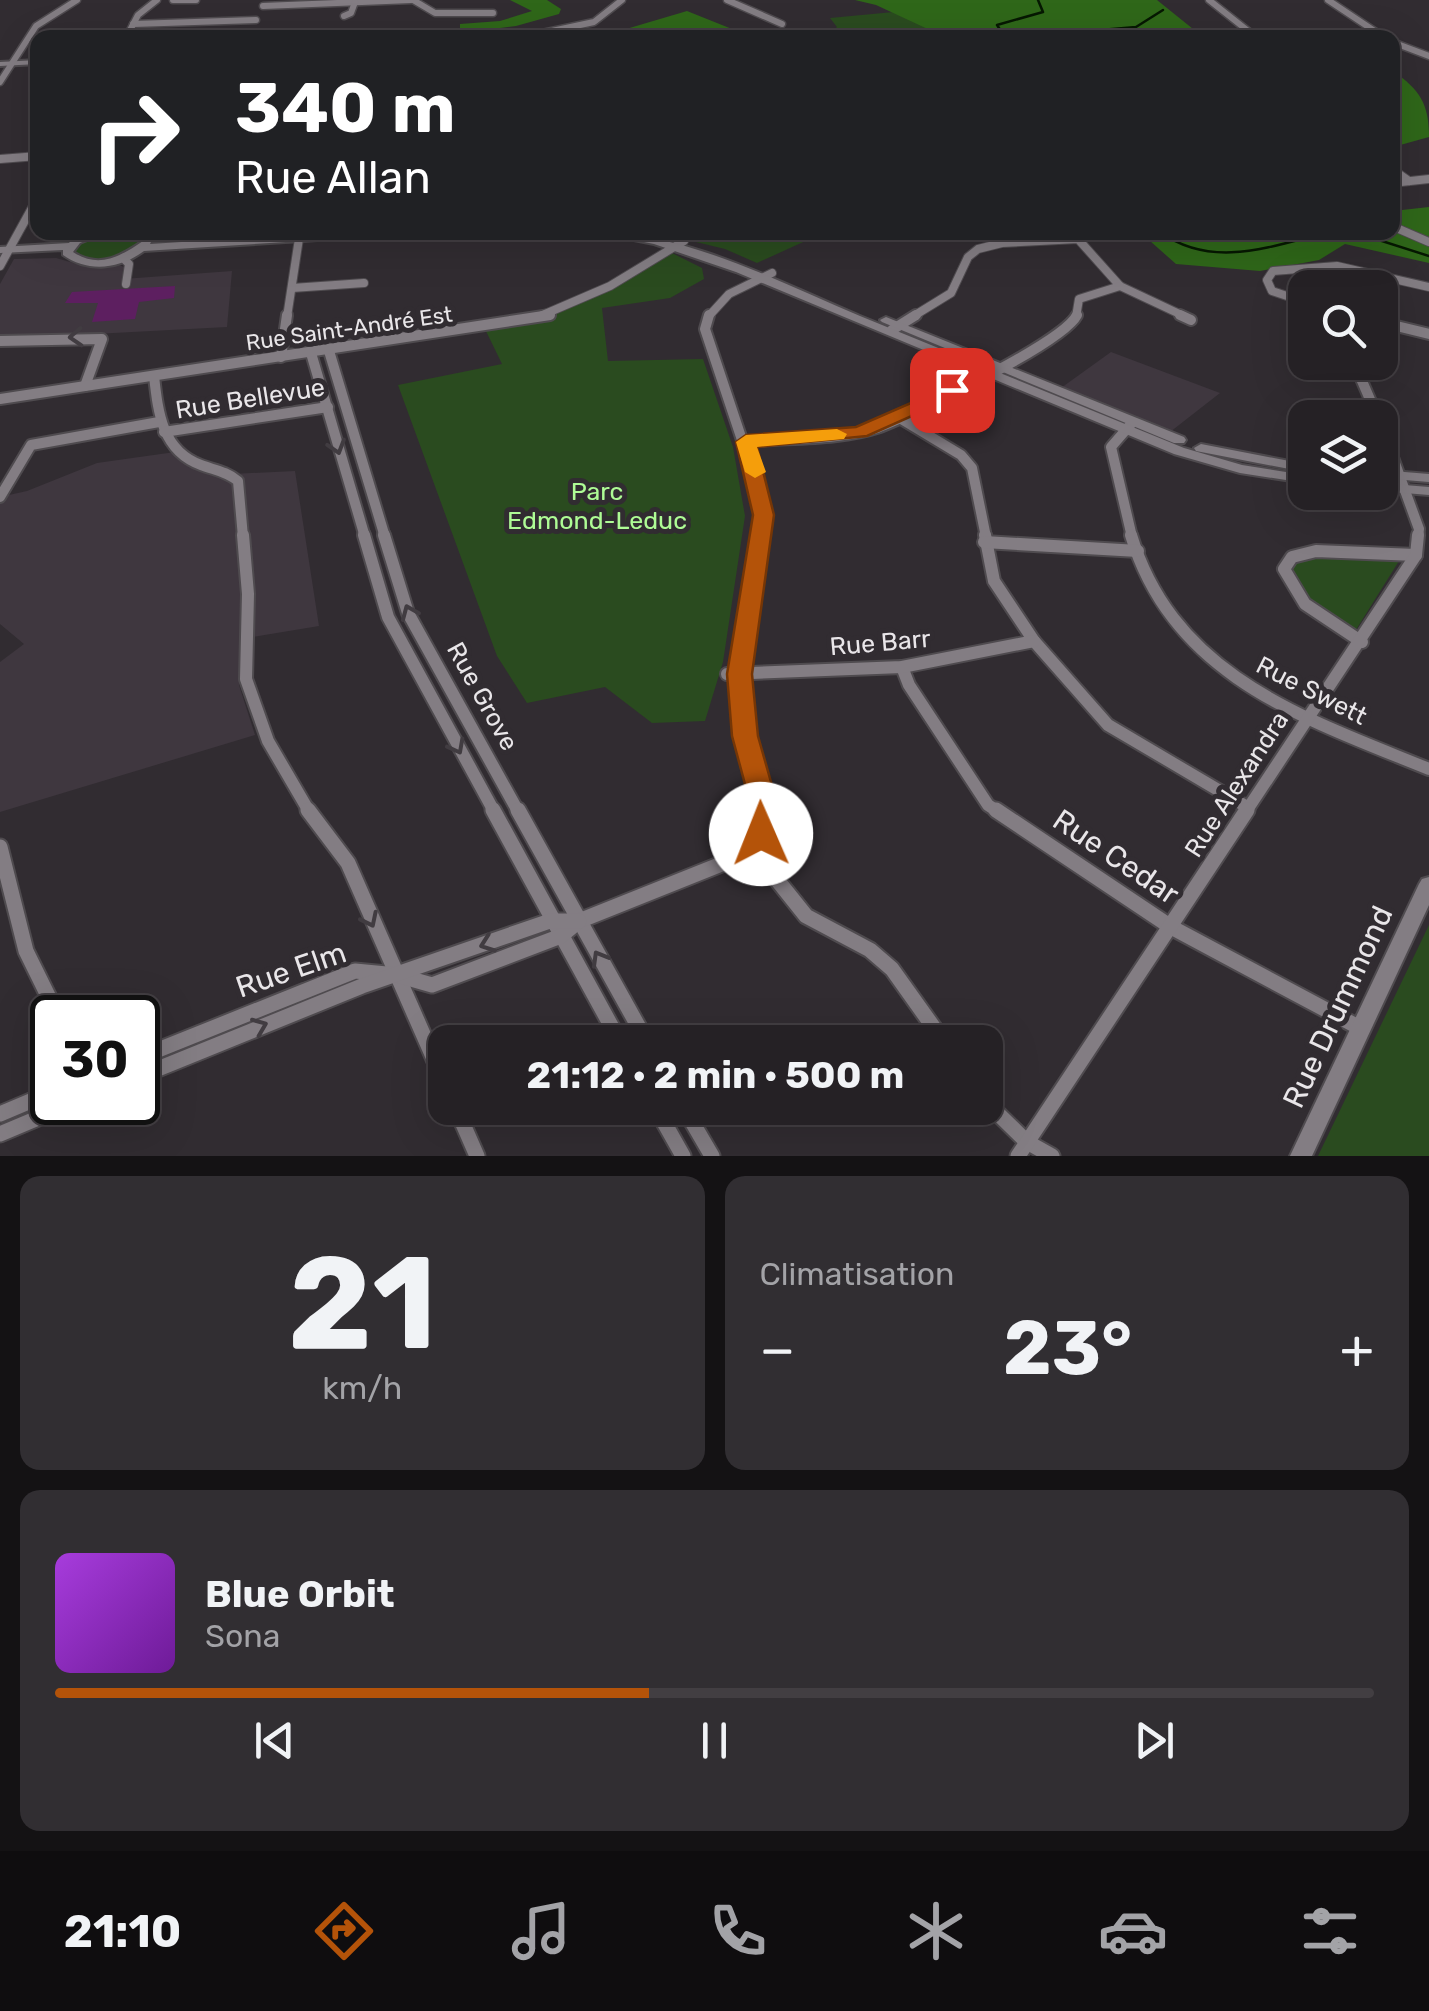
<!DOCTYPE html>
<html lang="fr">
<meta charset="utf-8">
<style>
body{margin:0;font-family:Rubik,sans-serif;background:#312e32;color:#f1f3f6;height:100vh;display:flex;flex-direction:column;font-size:38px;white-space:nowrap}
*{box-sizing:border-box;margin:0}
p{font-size:32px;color:#a3a3a7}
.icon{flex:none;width:55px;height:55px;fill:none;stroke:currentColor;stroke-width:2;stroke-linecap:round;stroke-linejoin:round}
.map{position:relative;height:1156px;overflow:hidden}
.panel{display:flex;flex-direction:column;gap:20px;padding:20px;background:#141214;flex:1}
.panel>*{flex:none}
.banner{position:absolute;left:30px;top:30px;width:1370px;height:210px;border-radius:20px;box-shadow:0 10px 40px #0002,0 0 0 2px #423e42;background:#202124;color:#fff;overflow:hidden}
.fabs{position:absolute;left:1288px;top:270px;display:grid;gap:20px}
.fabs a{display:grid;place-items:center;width:110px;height:110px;border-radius:20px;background:#252125;box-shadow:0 10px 40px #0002,0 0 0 2px #423e42;font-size:50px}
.speed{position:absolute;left:30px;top:995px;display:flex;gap:20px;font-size:50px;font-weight:700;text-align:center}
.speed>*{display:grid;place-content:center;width:130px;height:130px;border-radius:50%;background:#252125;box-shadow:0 10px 40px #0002,0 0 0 2px #423e42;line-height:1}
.speed .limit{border:5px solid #111;border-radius:15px;background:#fff;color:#111}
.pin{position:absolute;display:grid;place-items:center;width:85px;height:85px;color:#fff;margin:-42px;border-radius:20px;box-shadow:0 5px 15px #0006}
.me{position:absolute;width:110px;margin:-55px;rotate:359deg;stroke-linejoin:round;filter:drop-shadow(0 0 8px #0008)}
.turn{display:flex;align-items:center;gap:35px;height:210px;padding:0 40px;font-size:45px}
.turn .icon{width:130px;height:130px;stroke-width:2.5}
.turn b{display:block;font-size:70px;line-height:85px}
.big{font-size:75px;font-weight:700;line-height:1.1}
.panel .widget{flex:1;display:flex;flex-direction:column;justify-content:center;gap:15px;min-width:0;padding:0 35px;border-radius:20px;background:#312e32}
.panel .dial{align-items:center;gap:0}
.dial b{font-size:130px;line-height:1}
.song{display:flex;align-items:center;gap:30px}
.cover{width:120px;height:120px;border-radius:15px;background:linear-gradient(135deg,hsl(280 70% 55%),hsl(280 70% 35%))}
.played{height:10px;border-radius:5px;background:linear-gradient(90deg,#b45309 45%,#423e42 45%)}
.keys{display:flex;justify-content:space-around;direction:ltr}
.heat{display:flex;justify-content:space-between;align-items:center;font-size:55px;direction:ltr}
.panel .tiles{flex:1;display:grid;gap:20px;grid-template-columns:1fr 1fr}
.widget:last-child{grid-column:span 2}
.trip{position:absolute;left:428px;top:1025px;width:575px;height:100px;border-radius:20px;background:#252125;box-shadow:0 10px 40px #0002,0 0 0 2px #423e42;font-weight:700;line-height:100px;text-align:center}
.tab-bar{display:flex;height:160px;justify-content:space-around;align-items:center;background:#0f0d0f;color:#a3a3a7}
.tab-bar .icon{width:70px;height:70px}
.tab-bar .on{color:#b45309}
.tab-bar b{font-size:45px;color:#f1f3f6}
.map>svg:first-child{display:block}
</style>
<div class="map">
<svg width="1429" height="1156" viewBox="0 0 1429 1156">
<rect width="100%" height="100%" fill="#312c31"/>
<g fill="#3f373f">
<polygon points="56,258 84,266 119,265 124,267 123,279 232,271 227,327 0,339 0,284 14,259"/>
<polygon points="1111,352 1220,393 1170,432 1061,388"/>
<polygon points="175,452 232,474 295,471 319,626 241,639 239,685 255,735 0,812 0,662 24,644 0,624 0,497 27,491 97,463"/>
</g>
<g fill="#2a4b1f">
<polygon points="915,10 943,37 824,38 837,27 830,18"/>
<polygon points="101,233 136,233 146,242 108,262 81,261 67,249"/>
<polygon points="659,233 823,233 757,263 725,249"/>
<polygon points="666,250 702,268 704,279 670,298 602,308 608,361 703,359 733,447 745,516 723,662 705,721 652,723 605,687 527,703 497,656 398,385 502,364 485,329 580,303"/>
<polygon points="1289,553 1404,553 1354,633 1299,595 1285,573"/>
<polygon points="1429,925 1429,1156 1318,1156"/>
</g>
<g fill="#2f6719">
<polygon points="510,0 547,0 561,9 559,14 516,26 460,33 460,24 500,21 532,11"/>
<polygon points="855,0 1157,0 1203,37 945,37 876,5"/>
<polygon points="687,11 752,37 599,37"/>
<path d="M1393,71c27,19 36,33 36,66l-36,10z"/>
<polygon points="1429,207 1429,263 1345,244 1319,260 1260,271 1176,264 1141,233 1195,233 1201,237 1223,232 1392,232 1393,211"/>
</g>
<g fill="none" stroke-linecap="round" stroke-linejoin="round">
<g stroke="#061802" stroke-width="2.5">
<polyline points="1018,38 1003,34 997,25 1043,12 1038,0"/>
<polyline points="1056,38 1065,33 1136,27 1163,10"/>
<path d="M1160,232c53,38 112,14 169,0"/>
<polyline points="1337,232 1360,234 1429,256"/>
</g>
</g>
<polygon fill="#5d1f60" points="175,286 174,298 139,302 135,319 92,322 98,303 65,303 72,292"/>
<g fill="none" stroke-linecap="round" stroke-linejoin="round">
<g stroke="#4f4b4f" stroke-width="9">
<g id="street-far4">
<polyline points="173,0 196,0"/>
<polyline points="413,0 435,13 493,13"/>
<polyline points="727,0 782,24"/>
<polyline points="1209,0 1257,38"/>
<polyline points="1328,0 1385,38"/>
<polyline points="263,6 411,0"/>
<polyline points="344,16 351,13 355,2"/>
<polyline points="133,24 256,20"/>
<polyline points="126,38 138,15 157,0"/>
<polyline points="519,38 594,22 622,0"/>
<polyline points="1392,42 1429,56"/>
<polyline points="0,82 36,26 77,0"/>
</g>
</g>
<g stroke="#4f4b4f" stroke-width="10">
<g id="street-far3">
<polyline points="0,159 38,156"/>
<polyline points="1392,169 1409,181"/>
<polyline points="1392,183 1429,179"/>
<polyline points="1392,226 1429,242"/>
<polyline points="123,258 129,264 126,284"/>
<polyline points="0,266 38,197"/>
<polyline points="292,288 364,283"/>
<polyline points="1305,302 1272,291 1267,280 1273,271 1337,266 1429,287"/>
<polyline points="287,317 300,232"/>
<polyline points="538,317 610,286 684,241"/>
<polyline points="708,317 729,294 772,273"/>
<polyline points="912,317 951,293 968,257 978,249 1002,243 1078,239 1120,286 1186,317"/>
<polyline points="1076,317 1079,299 1120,286"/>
</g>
</g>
<g stroke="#4f4b4f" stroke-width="14">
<g id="street-far2">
<polyline points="709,315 705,329 763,503 758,537"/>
<polyline points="1180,315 1191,320"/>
<polyline points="1380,322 1429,334"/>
<polyline points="892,330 916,315"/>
<polyline points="0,341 102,339 85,386"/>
<polyline points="329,351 385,537"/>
<polyline points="311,353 365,537"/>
<polyline points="281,357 287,315"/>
<polyline points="1332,362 1359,374 1378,418"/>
<path d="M154,376c4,36 8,75 47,89 13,5 25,6 37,16l5,56"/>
<polyline points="0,399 550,315"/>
<polyline points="898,417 961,455 972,468 986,537"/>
<polyline points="1380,422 1419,529 1418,537"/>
<polyline points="1131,424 1111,447 1132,537"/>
<polyline points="164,432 328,407"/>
<path d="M746,442c38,-4 96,-2 131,-14 35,-13 186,-85 200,-113"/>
<polyline points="0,497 31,445 159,422"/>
</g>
</g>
<g stroke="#4f4b4f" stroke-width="16">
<g id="street-far1">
<polyline points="243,535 248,594 246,679 268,741 310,813"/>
<polyline points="364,535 388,617 495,813"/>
<polyline points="384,535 408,613 519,813"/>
<polyline points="759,535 740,674 745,735 767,813"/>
<polyline points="985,535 994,581 1034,641 1108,725 1247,807"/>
<path d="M1131,535c43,142 173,183 298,234"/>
<polyline points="984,542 1138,551"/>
<polyline points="1362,642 1305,604 1284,569 1292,557 1316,551 1416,555"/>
<polyline points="902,667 909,685 988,805 1000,813"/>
<polyline points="727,674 902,667 1034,641"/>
<polyline points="1245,813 1416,555 1418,535"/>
</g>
</g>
<g stroke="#4f4b4f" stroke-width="19">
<g id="street">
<polyline points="308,810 348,863 445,1084"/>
<polyline points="493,810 620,1042"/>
<polyline points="518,810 647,1042"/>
<polyline points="766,810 754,851 806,916 870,950 892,969 944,1042"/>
<polyline points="996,810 1171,927 1360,1028"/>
<polyline points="0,847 26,951 59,1018"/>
<polyline points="138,1058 355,971 397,975 432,985 561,936 579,921 754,851"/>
<polyline points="138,1077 362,986 550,921 579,921"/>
<polyline points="985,1101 1027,1142 1052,1156"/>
<polyline points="456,1108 477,1156"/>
<polyline points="656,1108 683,1156"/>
<polyline points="684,1108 712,1156"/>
<polyline points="0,1114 52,1092"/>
<polyline points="0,1134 76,1102"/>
<polyline points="1018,1156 1247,810"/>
</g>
</g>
<g stroke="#4f4b4f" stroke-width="4">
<g id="secondary">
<polygon points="38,60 38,64 0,66 0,62"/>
<path d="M90,232h16l-26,11 -7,9c27,18 50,3 73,-13l5,3 -1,2 188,-12h63l-5,3 -252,16c-24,18 -56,22 -81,4v-5l-63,3v-6l69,-4 3,-4z"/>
<path d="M594,232c91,0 183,49 266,84 108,44 216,88 324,132l58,17 63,10v8l-65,-10 -66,-19 -438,-182 -82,-28z"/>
<polygon points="886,317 1184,437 1186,440 1184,443 1174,443 882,322 880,320"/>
<polygon points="1201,444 1305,464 1305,472 1196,451 1194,448"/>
<polygon points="1380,470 1429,474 1429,482 1380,478"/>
<polygon points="1380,483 1429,487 1429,495 1380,491"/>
<polygon points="1429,877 1429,905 1312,1156 1290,1156 1419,884 1422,879"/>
</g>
</g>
<use href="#street-far4" stroke="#837d83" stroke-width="6"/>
<use href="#street-far3" stroke="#837d83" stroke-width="8"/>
<use href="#street-far2" stroke="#837d83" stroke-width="10"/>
<use href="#street-far1" stroke="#837d83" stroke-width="12"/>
<use href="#street" stroke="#837d83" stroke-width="15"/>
<use href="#secondary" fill="#837d83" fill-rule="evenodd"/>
</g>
<defs><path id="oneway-chevron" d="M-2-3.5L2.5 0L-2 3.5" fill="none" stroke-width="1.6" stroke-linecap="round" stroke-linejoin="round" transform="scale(2.5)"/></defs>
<g stroke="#413c41">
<use href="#oneway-chevron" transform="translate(76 337) rotate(177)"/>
<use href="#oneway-chevron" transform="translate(337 447) rotate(73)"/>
<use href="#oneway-chevron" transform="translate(409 612) rotate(-113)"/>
<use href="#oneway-chevron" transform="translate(457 747) rotate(62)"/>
<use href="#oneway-chevron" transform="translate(370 920) rotate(64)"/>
<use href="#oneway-chevron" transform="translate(487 944) rotate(160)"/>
<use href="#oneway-chevron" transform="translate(599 958) rotate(-120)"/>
<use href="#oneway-chevron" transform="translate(260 1026) rotate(-22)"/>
</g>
<polygon fill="#b45309" stroke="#753606" stroke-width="2.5" points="952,385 959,386 959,395 867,436 757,447 774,515 752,674 758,736 780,814 771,841 751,841 747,834 753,814 732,736 727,674 753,515 736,442 746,435 856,427"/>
<polygon fill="#f59e0b" points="837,429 847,434 844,439 757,447 766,472 755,478 745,472 736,442 746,435"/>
<g text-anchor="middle" stroke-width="10" stroke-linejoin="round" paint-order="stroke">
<g font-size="22" fill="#e9e6e9" stroke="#312c31">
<text transform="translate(349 328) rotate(-8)" y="8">Rue Saint-André Est</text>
</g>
<g font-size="25" fill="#e9e6e9" stroke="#312c31">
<text transform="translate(250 398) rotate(-9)" y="9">Rue Bellevue</text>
<text transform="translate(880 642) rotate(-5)" y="9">Rue Barr</text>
<text transform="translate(1312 690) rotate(27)" y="9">Rue Swett</text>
<text transform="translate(483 696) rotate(61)" y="9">Rue Grove</text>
<text transform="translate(1236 784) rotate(-57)" y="9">Rue Alexandra</text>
</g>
<g font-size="25" fill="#aefc95" stroke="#312c31">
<text x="597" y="500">Parc<tspan x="597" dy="29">Edmond-Leduc</tspan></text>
</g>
<g font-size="30" fill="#e9e6e9" stroke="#312c31">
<text transform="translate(1116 857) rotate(34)" y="10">Rue Cedar</text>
<text transform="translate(291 970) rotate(-19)" y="10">Rue Elm</text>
<text transform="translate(1338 1007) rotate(-65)" y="10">Rue Drummond</text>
</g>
</g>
</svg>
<div class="fabs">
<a><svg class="icon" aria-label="search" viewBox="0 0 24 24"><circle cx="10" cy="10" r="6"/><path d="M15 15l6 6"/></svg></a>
<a><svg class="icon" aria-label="layers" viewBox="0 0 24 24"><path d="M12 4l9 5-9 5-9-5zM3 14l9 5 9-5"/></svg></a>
</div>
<div class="speed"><div class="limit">30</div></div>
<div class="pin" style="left:952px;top:390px;background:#d93025"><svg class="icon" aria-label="arrive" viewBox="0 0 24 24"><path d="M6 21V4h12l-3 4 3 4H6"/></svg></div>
<svg class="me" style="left:761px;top:834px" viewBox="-20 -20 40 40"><circle r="19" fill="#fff"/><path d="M0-13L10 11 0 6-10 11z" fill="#b45309"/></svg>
<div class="trip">21:12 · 2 min · 500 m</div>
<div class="banner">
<div class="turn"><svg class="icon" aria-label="right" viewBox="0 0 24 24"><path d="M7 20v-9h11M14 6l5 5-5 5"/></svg><div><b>340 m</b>Rue Allan</div></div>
</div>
</div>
<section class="panel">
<div class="tiles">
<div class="widget dial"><b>21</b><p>km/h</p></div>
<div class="widget"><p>Climatisation</p>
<div class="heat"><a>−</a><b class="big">23°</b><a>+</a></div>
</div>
<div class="widget">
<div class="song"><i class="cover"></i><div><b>Blue Orbit</b><p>Sona</p></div></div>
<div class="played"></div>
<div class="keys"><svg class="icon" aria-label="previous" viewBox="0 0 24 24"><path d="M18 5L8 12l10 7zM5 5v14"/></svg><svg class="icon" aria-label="pause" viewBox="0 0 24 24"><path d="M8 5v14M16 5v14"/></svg><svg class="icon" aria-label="next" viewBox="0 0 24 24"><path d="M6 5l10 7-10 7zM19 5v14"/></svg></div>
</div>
</div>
</section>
<nav class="tab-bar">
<b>21:10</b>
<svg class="icon on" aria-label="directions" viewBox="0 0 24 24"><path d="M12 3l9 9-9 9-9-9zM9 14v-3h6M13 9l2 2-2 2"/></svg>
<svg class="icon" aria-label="music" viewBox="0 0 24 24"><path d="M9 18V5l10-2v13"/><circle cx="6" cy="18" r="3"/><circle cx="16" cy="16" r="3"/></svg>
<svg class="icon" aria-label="phone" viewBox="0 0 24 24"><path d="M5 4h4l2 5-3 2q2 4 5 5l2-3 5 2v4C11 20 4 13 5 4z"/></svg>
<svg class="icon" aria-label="climate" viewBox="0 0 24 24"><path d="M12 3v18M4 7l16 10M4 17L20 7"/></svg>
<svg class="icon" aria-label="car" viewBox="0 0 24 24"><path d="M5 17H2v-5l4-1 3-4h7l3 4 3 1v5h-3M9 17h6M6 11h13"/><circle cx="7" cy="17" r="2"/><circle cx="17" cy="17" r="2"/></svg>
<svg class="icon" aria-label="filters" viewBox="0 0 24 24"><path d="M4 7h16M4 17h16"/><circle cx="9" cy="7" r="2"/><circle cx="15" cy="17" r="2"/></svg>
</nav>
